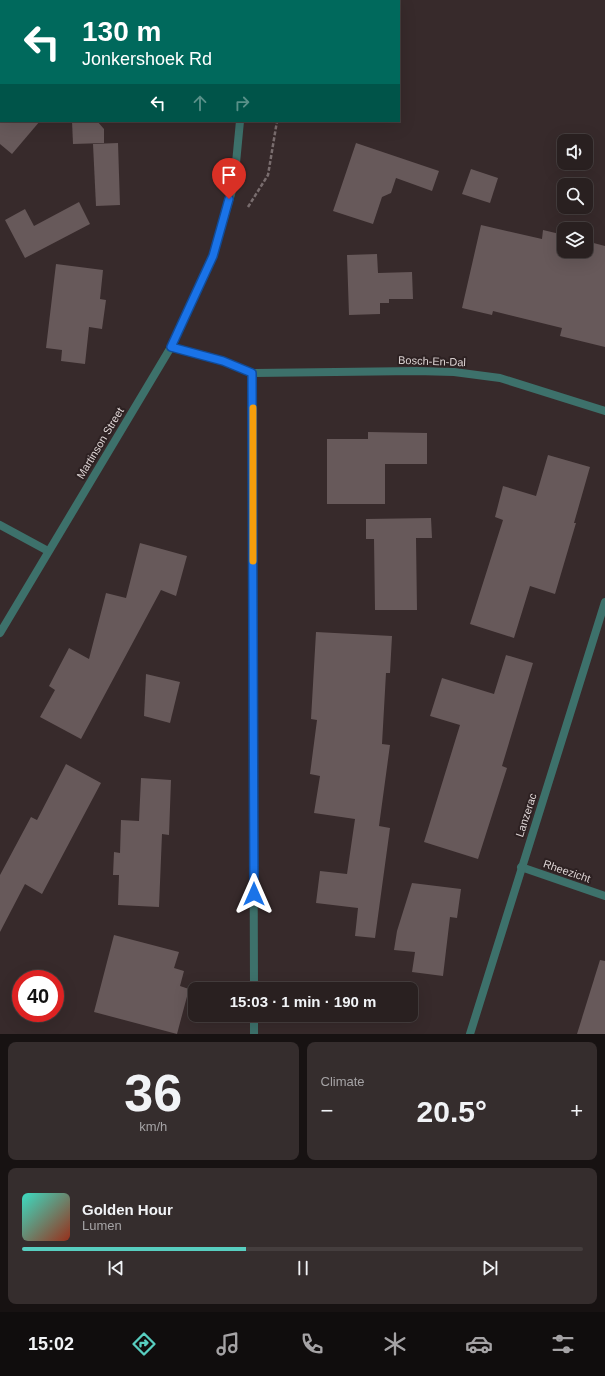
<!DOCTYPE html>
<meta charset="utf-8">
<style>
body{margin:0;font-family:Arial,sans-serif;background:#352d2d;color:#f1f3f6;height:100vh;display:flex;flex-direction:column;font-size:15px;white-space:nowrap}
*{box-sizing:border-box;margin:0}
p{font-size:13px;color:#a5a3a5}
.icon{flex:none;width:22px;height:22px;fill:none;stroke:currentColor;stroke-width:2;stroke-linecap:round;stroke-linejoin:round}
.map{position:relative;height:1034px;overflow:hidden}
.panel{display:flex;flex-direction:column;gap:8px;padding:8px;background:#171212;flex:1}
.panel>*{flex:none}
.guide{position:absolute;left:0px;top:0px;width:400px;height:122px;box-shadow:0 4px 16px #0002,0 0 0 1px #453e3e;background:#00695c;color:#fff;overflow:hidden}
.controls{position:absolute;left:557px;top:134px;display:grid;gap:8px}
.controls a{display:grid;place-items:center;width:36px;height:36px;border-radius:8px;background:#292020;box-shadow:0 4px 16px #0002,0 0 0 1px #453e3e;font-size:20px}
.speed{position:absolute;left:12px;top:970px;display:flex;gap:8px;font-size:20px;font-weight:700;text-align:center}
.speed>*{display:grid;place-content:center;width:52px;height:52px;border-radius:50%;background:#292020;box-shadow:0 4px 16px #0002,0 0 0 1px #453e3e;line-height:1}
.speed .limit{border:6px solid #d22;background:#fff;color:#111}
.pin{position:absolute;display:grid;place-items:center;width:34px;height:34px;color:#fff;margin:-41px -17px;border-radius:50% 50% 50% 0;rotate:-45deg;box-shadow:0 0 4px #0007}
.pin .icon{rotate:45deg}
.me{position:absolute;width:44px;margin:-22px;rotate:0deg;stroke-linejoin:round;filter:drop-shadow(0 0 3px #0008)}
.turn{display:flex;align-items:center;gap:14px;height:84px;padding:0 16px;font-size:18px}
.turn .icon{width:52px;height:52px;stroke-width:2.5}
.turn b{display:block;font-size:28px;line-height:34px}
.lanes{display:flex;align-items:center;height:38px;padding:0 16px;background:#0003;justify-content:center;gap:20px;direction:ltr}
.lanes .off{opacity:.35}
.big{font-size:30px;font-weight:600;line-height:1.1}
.panel .tile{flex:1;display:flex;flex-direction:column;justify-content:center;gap:6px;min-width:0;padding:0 14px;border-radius:8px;background:#352d2d}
.panel .dial{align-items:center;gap:0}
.dial b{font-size:52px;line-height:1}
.song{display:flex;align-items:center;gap:12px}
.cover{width:48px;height:48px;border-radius:6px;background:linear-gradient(135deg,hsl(170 70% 55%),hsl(10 70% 35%))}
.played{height:4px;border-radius:2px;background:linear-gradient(90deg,#58cec0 40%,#453e3e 40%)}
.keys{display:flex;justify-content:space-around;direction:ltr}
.heat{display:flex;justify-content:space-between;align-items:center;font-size:22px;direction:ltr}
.panel .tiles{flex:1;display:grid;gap:8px;grid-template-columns:1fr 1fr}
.tile:last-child{grid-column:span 2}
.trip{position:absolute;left:188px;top:982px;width:230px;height:40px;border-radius:8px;background:#292020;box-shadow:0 4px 16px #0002,0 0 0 1px #453e3e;font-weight:600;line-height:40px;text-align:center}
.dock{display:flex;height:64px;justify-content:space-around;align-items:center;background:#100d0d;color:#a5a3a5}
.dock .icon{width:28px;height:28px}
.dock .current{color:#58cec0}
.dock b{font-size:18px;color:#f1f3f6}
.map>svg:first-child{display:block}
</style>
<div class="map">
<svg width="605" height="1034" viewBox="0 0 605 1034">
<rect width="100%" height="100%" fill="#372a2b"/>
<g fill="#67595a">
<polygon points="0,121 40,121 12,154 0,144"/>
<polygon points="72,121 97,121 104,129 104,143 73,144"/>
<polygon points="118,143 120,205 96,206 93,144"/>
<polygon points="356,143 439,171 432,191 396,178 391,193 382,197 373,224 333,211"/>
<polygon points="471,169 498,178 490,203 462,194"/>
<polygon points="79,202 90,224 25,258 5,220 25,209 34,226"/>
<polygon points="481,225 542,239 543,230 564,235 564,251 586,251 586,241 605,246 605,347 560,336 562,328 493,311 492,315 462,308"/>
<polygon points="377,254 378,273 412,272 413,299 389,299 389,303 380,303 380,314 349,315 347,255"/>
<polygon points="56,264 103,270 100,299 106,300 102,329 89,327 85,364 61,361 62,350 46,348"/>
<polygon points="368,432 427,433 427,464 385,464 385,504 327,504 327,439 368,439"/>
<polygon points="548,455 590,467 574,523 576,523 555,594 530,586 514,638 470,624 503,520 495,517 503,486 536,496"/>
<polygon points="431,518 432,538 416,538 417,610 375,610 374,539 366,539 366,519"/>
<polygon points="140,543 187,556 176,596 161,590 81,739 40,717 55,690 49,686 69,648 89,659 106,593 126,598"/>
<polygon points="316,632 392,636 390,673 386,673 382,744 390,745 379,826 390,828 375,938 355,936 358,908 316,903 320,871 347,874 355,819 314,813 320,776 310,774 317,720 311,719"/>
<polygon points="506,655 533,663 502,766 507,768 478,859 424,842 460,725 430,716 442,678 494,694"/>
<polygon points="146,674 180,682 170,723 144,716"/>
<polygon points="66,764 101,783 42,894 25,884 0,932 0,875 31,817 37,820"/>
<polygon points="141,778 171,780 169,835 162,834 159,907 118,905 119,875 113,875 114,852 120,853 121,820 139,821"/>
<polygon points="412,883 461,889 457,918 450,917 443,976 412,972 415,952 394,950 397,931"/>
<polygon points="114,935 179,952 174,968 184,971 180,986 189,989 177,1034 94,1012"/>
<polygon points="600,960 605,961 605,1034 577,1034"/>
</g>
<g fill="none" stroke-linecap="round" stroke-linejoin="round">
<g stroke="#796d6e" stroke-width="2.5" stroke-dasharray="4 2" stroke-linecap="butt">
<polyline points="280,0 280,1"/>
<polyline points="248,207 268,175 277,121"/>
</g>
<g stroke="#3d716b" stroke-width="8">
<polyline points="29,0 30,1"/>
<polyline points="252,373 416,371 454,372 500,378 605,411"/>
<polyline points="0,525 48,551"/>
<polyline points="521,867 605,896"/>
<polyline points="470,1034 605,602"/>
</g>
<g stroke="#3d716b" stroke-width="8">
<polyline points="245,0 245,1"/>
<polyline points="171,347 223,361 252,373 254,989"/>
<polyline points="0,633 171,347 213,256 234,184 240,121"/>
<polyline points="254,1015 254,1034"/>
</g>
</g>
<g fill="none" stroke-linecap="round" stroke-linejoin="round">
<g stroke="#114b97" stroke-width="10">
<polyline id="route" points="229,199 213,256 171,347 223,361 252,373 254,894"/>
</g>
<use href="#route" stroke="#1a73e8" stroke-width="7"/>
<polyline stroke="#f59e0b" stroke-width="7" points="253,408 253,561"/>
</g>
<g text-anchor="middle" stroke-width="4" stroke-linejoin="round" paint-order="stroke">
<g font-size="11" fill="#dfd6d6" stroke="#2d2122">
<text transform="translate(432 361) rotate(2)" y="4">Bosch-En-Dal</text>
<text transform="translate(100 443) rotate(-59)" y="4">Martinson Street</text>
<text transform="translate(526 815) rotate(-72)" y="4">Lanzerac</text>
<text transform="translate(567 871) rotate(19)" y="4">Rheezicht</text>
</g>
</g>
</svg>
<div class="controls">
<a><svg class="icon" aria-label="sound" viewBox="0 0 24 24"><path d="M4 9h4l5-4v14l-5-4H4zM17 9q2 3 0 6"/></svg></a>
<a><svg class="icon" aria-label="search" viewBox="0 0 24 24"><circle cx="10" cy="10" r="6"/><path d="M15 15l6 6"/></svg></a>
<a><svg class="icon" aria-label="layers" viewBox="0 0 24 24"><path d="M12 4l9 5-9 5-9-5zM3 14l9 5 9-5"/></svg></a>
</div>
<div class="speed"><div class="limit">40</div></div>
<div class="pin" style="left:229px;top:199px;background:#d93025"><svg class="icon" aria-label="arrive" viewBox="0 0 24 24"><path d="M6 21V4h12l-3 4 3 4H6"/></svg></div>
<svg class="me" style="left:254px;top:894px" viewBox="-20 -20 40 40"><path d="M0-17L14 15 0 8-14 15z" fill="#1a73e8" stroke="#fff" stroke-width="4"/></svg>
<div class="trip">15:03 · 1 min · 190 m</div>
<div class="guide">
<div class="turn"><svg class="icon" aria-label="left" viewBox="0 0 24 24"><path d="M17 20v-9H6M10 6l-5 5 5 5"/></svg><div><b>130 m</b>Jonkershoek Rd</div></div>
<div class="lanes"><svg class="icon" aria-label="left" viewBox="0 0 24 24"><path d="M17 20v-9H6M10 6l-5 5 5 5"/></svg><svg class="icon off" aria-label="ahead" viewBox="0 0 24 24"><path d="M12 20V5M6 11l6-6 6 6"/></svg><svg class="icon off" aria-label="right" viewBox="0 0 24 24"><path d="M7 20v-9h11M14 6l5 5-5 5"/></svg></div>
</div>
</div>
<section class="panel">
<div class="tiles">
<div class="tile dial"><b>36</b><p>km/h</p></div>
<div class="tile"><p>Climate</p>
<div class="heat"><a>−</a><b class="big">20.5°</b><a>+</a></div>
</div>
<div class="tile">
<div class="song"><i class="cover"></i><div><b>Golden Hour</b><p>Lumen</p></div></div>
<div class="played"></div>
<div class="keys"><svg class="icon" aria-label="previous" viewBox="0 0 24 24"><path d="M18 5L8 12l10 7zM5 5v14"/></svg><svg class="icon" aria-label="pause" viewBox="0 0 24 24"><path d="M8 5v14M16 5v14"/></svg><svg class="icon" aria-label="next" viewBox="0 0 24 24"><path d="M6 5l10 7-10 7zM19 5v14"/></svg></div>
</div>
</div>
</section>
<nav class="dock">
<b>15:02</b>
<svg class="icon current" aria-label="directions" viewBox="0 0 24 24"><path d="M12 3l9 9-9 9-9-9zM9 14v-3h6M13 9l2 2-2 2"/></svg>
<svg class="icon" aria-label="music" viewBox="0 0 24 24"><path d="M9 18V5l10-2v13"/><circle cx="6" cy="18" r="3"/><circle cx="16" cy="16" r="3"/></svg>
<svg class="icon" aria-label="phone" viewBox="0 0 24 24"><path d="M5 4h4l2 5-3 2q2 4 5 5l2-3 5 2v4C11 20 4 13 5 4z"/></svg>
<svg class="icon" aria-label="climate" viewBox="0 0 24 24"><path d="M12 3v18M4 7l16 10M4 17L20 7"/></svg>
<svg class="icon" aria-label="car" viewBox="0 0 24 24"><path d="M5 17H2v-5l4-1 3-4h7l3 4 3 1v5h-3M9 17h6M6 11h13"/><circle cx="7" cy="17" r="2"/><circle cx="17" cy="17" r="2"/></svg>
<svg class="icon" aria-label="filters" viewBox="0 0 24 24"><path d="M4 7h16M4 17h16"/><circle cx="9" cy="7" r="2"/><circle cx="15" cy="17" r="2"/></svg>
</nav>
